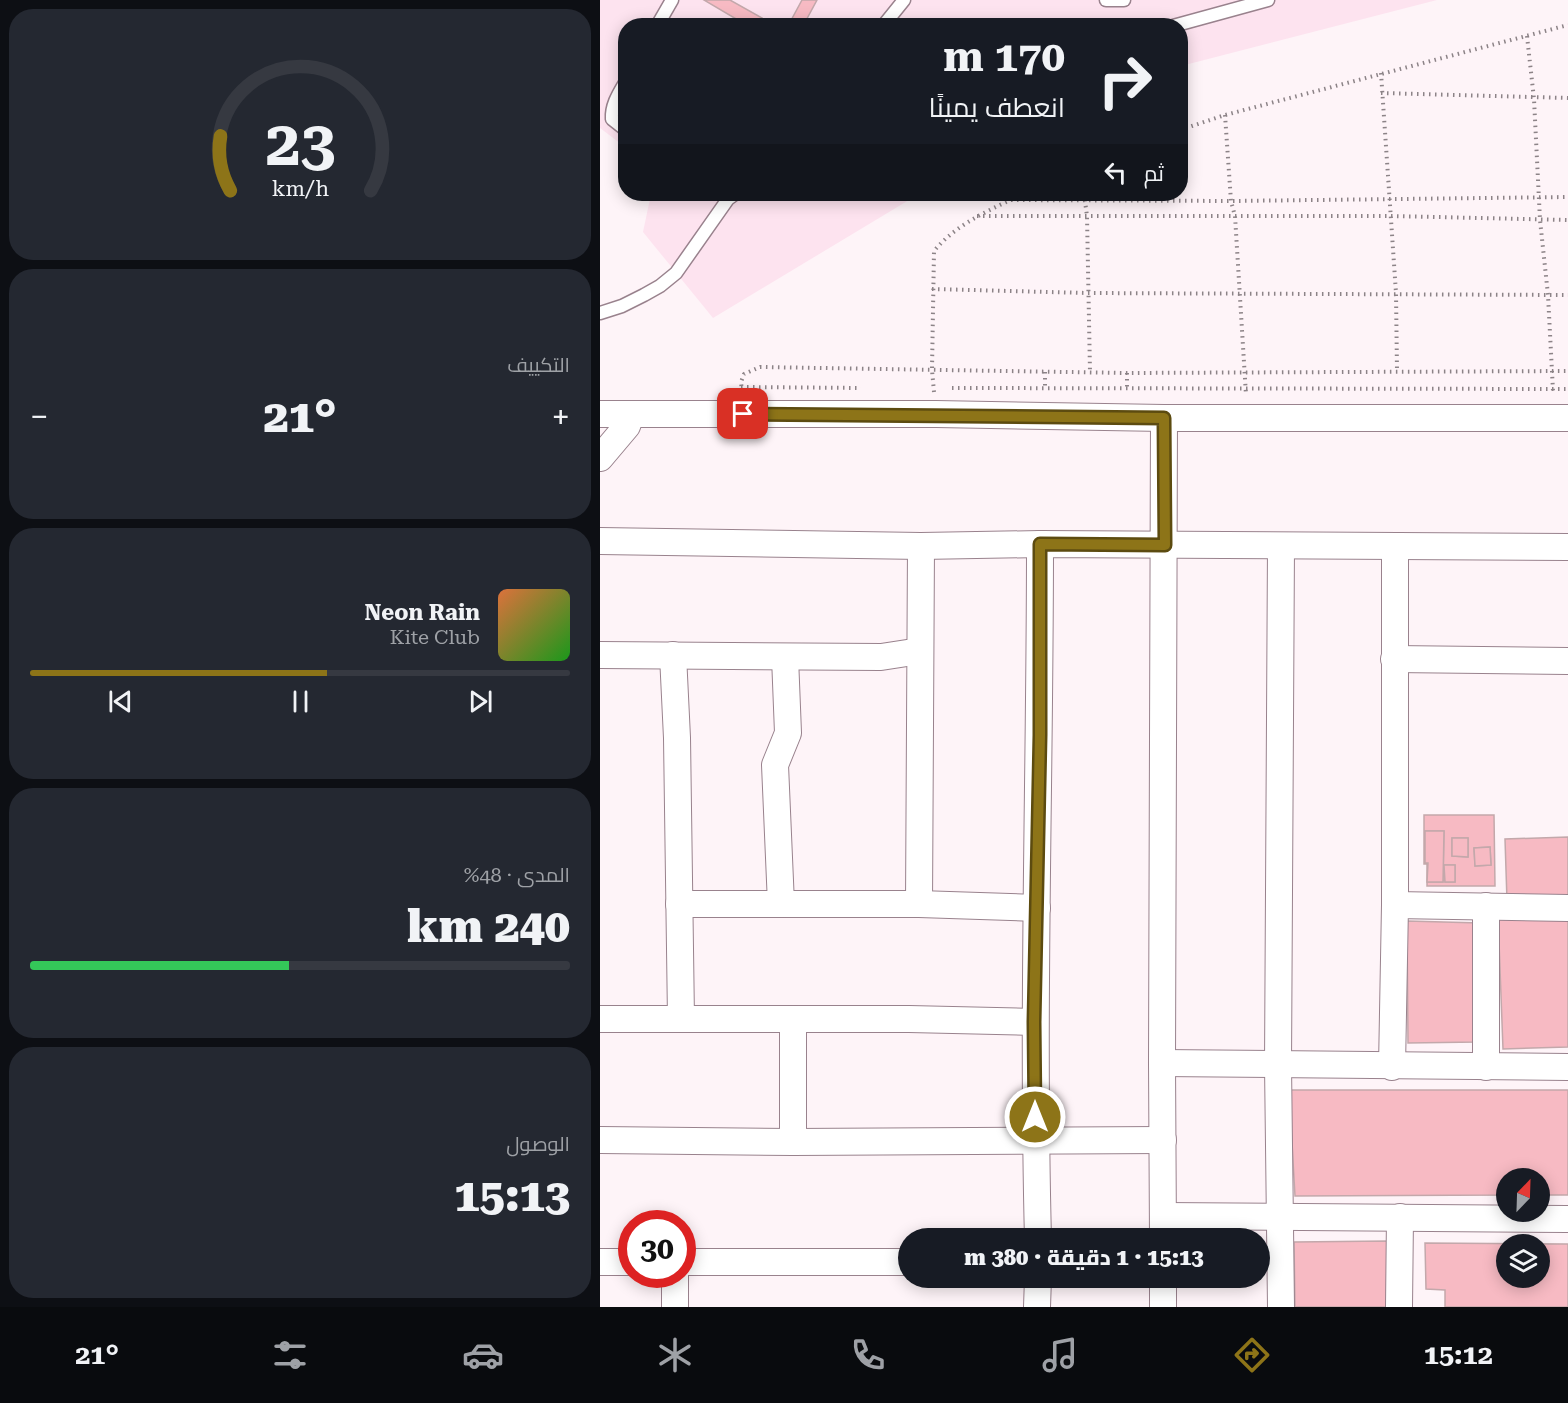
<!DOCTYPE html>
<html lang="ar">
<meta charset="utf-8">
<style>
body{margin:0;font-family:"Roboto Serif",Cairo,serif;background:#242831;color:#f1f3f6;direction:rtl;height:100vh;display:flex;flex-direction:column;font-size:22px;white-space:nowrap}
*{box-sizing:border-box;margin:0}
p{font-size:20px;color:#9ea1a6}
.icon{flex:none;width:33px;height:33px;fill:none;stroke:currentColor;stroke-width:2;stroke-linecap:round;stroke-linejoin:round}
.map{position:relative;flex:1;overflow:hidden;direction:ltr}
.side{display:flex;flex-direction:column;gap:9px;padding:9px;background:#0d0f14;width:600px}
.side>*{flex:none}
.banner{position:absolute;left:18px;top:18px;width:570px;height:183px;border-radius:24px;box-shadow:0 3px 15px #0003;direction:rtl;background:#171b24;color:#f1f3f6;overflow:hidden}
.needle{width:39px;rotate:23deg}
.buttons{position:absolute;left:896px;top:1168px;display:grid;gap:12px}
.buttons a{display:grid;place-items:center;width:54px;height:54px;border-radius:50%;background:#171b24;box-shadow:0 3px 15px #0003;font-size:30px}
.speed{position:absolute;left:18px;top:1210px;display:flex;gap:12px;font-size:30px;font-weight:700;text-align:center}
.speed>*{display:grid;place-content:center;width:78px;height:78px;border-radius:50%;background:#171b24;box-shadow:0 3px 15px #0003;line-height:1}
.speed .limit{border:9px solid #d22;background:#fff;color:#111}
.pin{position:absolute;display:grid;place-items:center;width:51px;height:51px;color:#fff;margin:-26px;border-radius:12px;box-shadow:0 3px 9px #0006}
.me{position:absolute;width:66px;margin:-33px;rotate:0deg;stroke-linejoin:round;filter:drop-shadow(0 0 4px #0008)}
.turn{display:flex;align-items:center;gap:21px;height:126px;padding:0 24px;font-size:27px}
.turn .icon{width:78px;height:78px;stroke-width:2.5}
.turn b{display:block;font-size:42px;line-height:51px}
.then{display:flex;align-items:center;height:57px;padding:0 24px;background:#0003;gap:12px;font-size:22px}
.big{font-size:45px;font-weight:800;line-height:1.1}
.side .widget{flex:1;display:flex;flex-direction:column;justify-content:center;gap:9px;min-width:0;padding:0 21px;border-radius:24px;background:#242831}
.side .dial{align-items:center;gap:0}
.dial svg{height:156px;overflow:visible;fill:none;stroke:#363941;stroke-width:7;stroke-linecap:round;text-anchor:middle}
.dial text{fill:#f1f3f6;stroke:none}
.song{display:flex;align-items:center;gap:18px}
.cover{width:72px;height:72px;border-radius:9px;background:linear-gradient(135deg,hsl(20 70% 55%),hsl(120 70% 35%))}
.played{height:6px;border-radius:3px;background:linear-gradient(90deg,#8d7418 55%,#363941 55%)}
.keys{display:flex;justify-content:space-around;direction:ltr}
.heat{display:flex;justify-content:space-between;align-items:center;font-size:33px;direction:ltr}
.charge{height:9px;border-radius:4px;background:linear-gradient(90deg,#34c759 48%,#363941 0)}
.trip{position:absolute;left:298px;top:1228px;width:372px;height:60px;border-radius:30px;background:#171b24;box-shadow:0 3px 15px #0003;font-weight:800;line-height:60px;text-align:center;direction:rtl}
.tabs{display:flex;height:96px;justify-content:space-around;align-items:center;background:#090b0e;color:#9ea1a6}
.tabs .icon{width:42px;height:42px}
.tabs .active{color:#8d7418}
.tabs b{font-size:27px;color:#f1f3f6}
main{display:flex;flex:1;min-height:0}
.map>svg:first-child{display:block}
</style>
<main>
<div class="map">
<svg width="968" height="1307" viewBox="0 0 968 1307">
<rect width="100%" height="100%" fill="#fef4f8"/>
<g fill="#fde3ef">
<polygon points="0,0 837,0 581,66 580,26 26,26 25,147 0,128"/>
<polygon points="51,194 319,194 113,318 43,232"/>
</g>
<g fill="#f7bac3" stroke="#c3a8ab" stroke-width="1.5" fill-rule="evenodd">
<polygon points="104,0 130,0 176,26 148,26"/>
<polygon points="202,0 217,0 203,26 188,26"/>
<path d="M824,815h70l1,71h-68v-22h-3zM825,831h19l-1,51h-16l1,-19h-3zM852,838h16v19l-16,-1zM890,847l1,18 -16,1 -1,-18zM844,865h11v17h-10z"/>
<polygon points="825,831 844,831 843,882 827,882 828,863 825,863"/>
<polygon points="968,837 968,899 907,901 905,839"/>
<polygon points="852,838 868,838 868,857 852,856"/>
<polygon points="890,847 891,865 875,866 874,848"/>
<polygon points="844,865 855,865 855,882 845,882"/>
<polygon points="968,913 968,1047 903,1049 898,915"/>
<polygon points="807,921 880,923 877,1042 808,1043"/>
<polygon points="689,1090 968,1090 968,1195 939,1195 939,1179 906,1179 906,1195 695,1196"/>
<polygon points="787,1241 787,1307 695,1307 694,1242"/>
<path d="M825,1243l143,1v63h-123v-17l-19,-1zM906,1245h33v33h-33z"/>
</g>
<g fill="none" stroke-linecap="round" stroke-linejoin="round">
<g stroke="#99828d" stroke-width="15">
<g id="service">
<polyline points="506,0 524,0"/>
<polyline points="57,26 72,0"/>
<polyline points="283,26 304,0"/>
<polyline points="573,26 668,0"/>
<path d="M26,81c-7,12 -15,24 -14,38l14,11"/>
<polyline points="0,313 22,306 44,295 60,286 76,273 128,199 135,194"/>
</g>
</g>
<g stroke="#99828d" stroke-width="28">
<g id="minor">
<polyline points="0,414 336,414 564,418 968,418"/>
<polyline points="0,458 27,426 31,415"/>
<polyline points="0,541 321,546 440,544 968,547"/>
<polyline points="681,546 678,1065 681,1307"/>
<polyline points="0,655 281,657 320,651"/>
<polyline points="73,655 77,738 81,1019"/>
<polyline points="794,659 968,661"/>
<polyline points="79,904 319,904 437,908"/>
<polyline points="181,904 175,765 188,733 185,657"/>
<polyline points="319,904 321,546"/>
<polyline points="795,905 968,908"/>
<polyline points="0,1019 309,1019 434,1022"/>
<polyline points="193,1019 193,1142"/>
<polyline points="562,1063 968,1067"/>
<polyline points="792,1067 795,905 795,546"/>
<polyline points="886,1067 886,906"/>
<polyline points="0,1140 193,1142 563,1140"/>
<polyline points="563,1216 968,1219"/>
<path d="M438,1239c-6,-232 2,-463 2,-695"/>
<polyline points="563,1239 562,1063 564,418"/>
<polyline points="0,1262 32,1262"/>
<polyline points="82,1262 309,1262"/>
<polyline points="75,1307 75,1275"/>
<polyline points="437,1307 438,1278"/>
<polyline points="563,1307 563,1278"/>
<polyline points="799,1307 800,1217"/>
</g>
</g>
<g stroke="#8c8387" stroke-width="4" stroke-dasharray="1.5 4.5" stroke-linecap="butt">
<polyline points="927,36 934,99 940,220 948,295 953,391"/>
<polyline points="781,73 796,293 797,371"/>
<polyline points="781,93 968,98"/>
<polyline points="625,115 631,201 635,216 646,395"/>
<polyline points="580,130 625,115 968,25"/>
<polyline points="484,194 487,216 490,372"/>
<polyline points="411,200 631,201 968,197"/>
<polyline points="377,216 791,216 968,220"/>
<polyline points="332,289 487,293 968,295"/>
<polyline points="445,372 445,389"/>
<polyline points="527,373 527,390"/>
<polyline points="141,387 261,388"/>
<polyline points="352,388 968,389"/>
<polyline points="142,392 141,382 144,374 160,367 527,373 968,371"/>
<path d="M334,392l-2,-22 2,-119c23,-28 58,-42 89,-57"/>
</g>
<use href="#service" stroke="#fff" stroke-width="12"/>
<use href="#minor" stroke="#fff" stroke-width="26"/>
</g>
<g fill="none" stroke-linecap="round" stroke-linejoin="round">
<g stroke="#5c4b10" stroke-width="15">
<polyline id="route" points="143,414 564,418 565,545 440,544 440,735 434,1022 435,1117"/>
</g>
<use href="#route" stroke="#8d7418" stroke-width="10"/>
</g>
</svg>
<div class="buttons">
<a><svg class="needle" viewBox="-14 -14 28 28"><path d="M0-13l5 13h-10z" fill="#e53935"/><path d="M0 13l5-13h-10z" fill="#9ea1a6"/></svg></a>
<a><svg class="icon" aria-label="layers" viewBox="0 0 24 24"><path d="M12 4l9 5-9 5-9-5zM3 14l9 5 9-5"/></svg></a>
</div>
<div class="speed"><div class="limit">30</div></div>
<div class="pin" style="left:143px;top:414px;background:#d93025"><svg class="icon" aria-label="arrive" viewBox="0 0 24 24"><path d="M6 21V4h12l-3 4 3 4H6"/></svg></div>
<svg class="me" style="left:435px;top:1117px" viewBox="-20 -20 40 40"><circle r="17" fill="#8d7418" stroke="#fff" stroke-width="3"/><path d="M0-11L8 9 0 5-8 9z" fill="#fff"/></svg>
<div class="trip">15:13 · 1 دقيقة · 380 m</div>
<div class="banner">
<div class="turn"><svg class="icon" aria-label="right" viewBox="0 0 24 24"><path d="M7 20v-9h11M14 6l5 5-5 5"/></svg><div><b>170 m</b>انعطف يمينًا</div></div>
<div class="then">ثم<svg class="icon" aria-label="left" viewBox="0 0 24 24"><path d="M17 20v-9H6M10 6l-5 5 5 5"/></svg></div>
</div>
</div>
<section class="side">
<div class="widget dial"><svg viewBox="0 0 100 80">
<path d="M14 69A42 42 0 1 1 86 69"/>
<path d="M14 69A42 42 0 0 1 9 41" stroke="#8d7418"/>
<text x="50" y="56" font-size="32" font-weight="700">23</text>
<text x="50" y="72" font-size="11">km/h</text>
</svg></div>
<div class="widget"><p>التكييف</p>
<div class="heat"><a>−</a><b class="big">21°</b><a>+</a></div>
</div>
<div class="widget">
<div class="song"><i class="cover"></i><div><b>Neon Rain</b><p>Kite Club</p></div></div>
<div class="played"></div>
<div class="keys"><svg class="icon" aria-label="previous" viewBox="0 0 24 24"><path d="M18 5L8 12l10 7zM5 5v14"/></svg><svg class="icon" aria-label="pause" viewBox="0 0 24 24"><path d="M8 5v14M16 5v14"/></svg><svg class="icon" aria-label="next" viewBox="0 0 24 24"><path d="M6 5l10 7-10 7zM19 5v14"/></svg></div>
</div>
<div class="widget"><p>المدى · 48%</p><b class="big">240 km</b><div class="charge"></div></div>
<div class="widget"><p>الوصول</p><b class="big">15:13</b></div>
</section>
</main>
<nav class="tabs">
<b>15:12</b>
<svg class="icon active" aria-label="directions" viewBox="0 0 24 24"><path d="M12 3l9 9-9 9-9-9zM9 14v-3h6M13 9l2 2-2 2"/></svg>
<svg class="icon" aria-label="music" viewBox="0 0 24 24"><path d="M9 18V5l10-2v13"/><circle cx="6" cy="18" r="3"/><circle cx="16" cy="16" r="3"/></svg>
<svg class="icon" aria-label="phone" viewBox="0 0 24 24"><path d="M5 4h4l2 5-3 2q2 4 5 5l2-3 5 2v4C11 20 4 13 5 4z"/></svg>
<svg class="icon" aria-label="climate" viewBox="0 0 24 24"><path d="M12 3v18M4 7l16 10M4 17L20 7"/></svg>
<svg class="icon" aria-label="car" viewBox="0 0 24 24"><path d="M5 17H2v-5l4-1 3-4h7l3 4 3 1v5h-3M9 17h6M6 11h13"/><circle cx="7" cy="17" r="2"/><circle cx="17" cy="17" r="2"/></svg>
<svg class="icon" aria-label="filters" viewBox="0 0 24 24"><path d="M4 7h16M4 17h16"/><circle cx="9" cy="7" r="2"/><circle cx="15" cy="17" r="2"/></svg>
<b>21°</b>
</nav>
